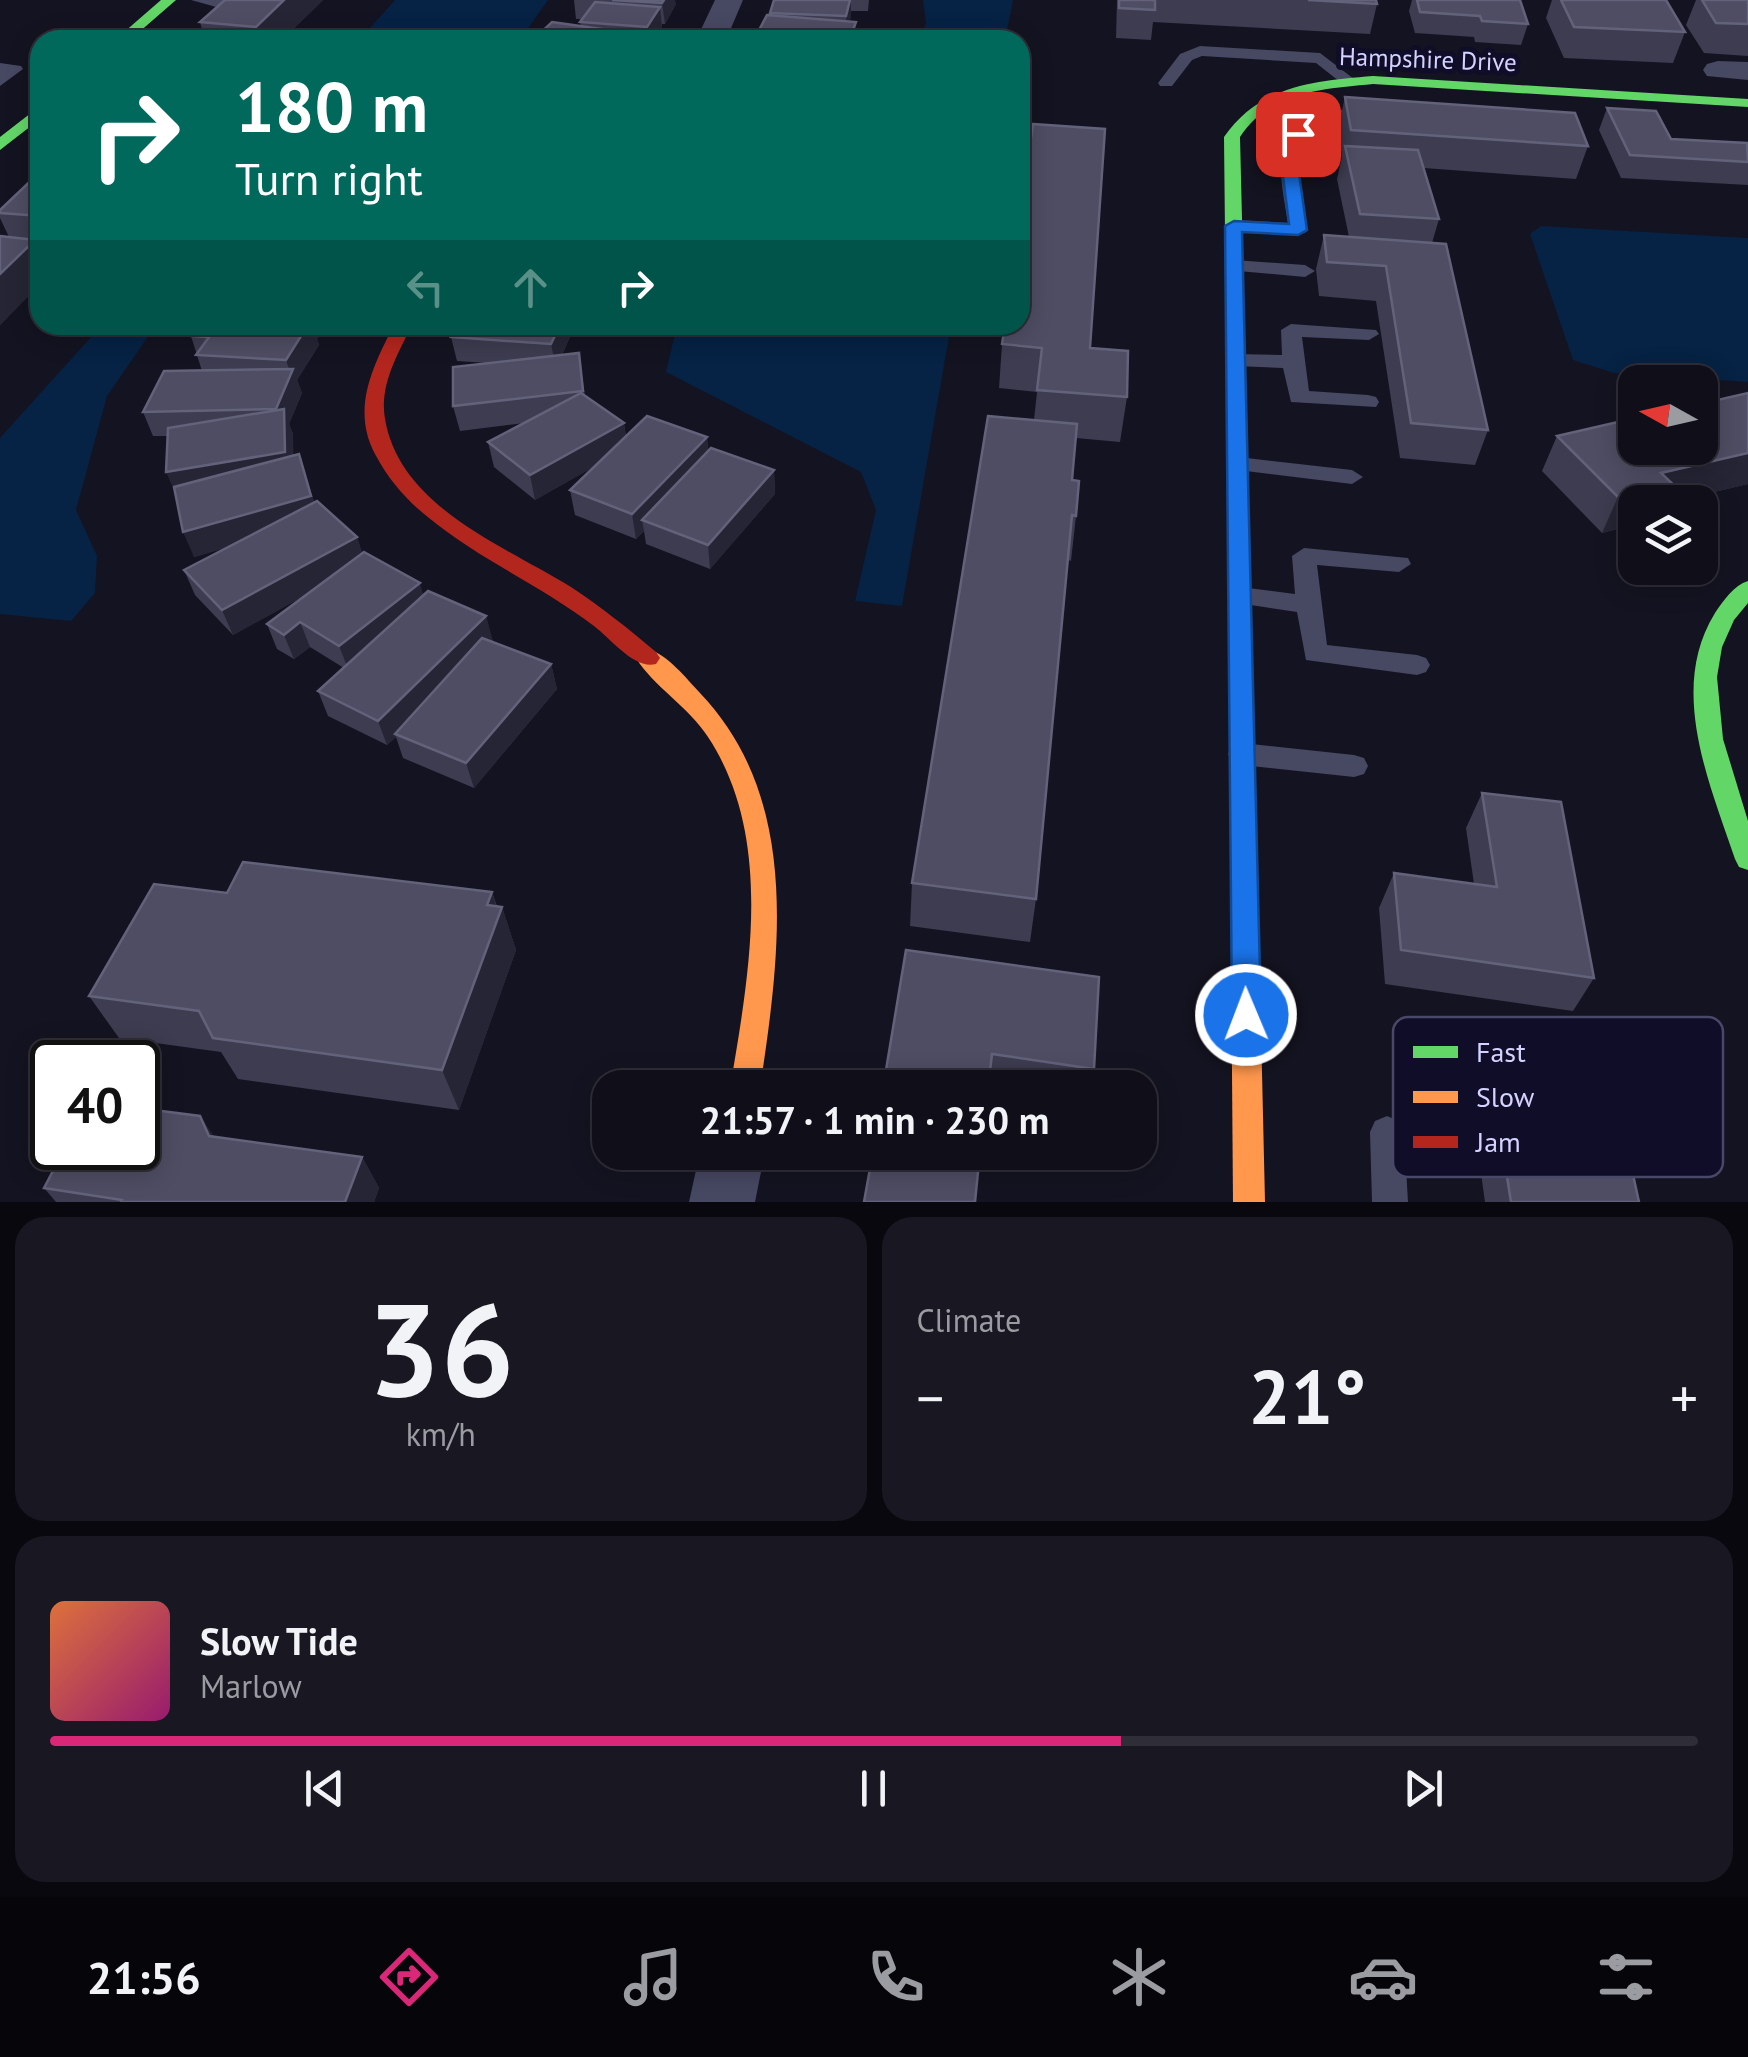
<!DOCTYPE html>
<meta charset="utf-8">
<style>
body{margin:0;font-family:"PT Sans",sans-serif;background:#181722;color:#f1f3f6;height:100vh;display:flex;flex-direction:column;font-size:38px;white-space:nowrap}
*{box-sizing:border-box;margin:0}
p{font-size:32px;color:#9b9ca2}
.icon{flex:none;width:55px;height:55px;fill:none;stroke:currentColor;stroke-width:2;stroke-linecap:round;stroke-linejoin:round}
.map{position:relative;height:1202px;overflow:hidden}
.details{display:flex;flex-direction:column;gap:15px;padding:15px;background:#08080e;flex:1}
.details>*{flex:none}
.guide{position:absolute;left:30px;top:30px;width:1000px;height:305px;border-radius:30px;box-shadow:0 5px 25px #0003,0 0 0 2px #2f2e38;background:#00695c;color:#fff;overflow:hidden}
.needle{width:65px;rotate:278deg}
.buttons{position:absolute;left:1618px;top:365px;display:grid;gap:20px}
.buttons a{display:grid;place-items:center;width:100px;height:100px;border-radius:20px;background:#0f0e19;box-shadow:0 5px 25px #0003,0 0 0 2px #2f2e38;font-size:50px}
.speed{position:absolute;left:30px;top:1040px;display:flex;gap:20px;font-size:50px;font-weight:700;text-align:center}
.speed>*{display:grid;place-content:center;width:130px;height:130px;border-radius:50%;background:#0f0e19;box-shadow:0 5px 25px #0003,0 0 0 2px #2f2e38;line-height:1}
.speed .limit{border:5px solid #111;border-radius:15px;background:#fff;color:#111}
.pin{position:absolute;display:grid;place-items:center;width:85px;height:85px;color:#fff;margin:-42px;border-radius:20px;box-shadow:0 5px 15px #0006}
.me{position:absolute;width:110px;margin:-55px;rotate:359deg;stroke-linejoin:round;filter:drop-shadow(0 0 8px #0008)}
.turn{display:flex;align-items:center;gap:35px;height:210px;padding:0 40px;font-size:45px}
.turn .icon{width:130px;height:130px;stroke-width:2.5}
.turn b{display:block;font-size:70px;line-height:85px}
.lanes{display:flex;align-items:center;height:95px;padding:0 40px;background:#0003;justify-content:center;gap:50px;direction:ltr}
.lanes .off{opacity:.35}
.big{font-size:75px;font-weight:600;line-height:1.1}
.details .widget{flex:1;display:flex;flex-direction:column;justify-content:center;gap:15px;min-width:0;padding:0 35px;border-radius:30px;background:#181722}
.details .dial{align-items:center;gap:0}
.dial b{font-size:130px;line-height:1}
.song{display:flex;align-items:center;gap:30px}
.cover{width:120px;height:120px;border-radius:15px;background:linear-gradient(135deg,hsl(20 70% 55%),hsl(320 70% 35%))}
.played{height:10px;border-radius:5px;background:linear-gradient(90deg,#db2777 65%,#2f2e38 65%)}
.keys{display:flex;justify-content:space-around;direction:ltr}
.heat{display:flex;justify-content:space-between;align-items:center;font-size:55px;direction:ltr}
.details .tiles{flex:1;display:grid;gap:15px;grid-template-columns:1fr 1fr}
.widget:last-child{grid-column:span 2}
.trip{position:absolute;left:592px;top:1070px;width:565px;height:100px;border-radius:30px;background:#0f0e19;box-shadow:0 5px 25px #0003,0 0 0 2px #2f2e38;font-weight:600;line-height:100px;text-align:center}
.dock{display:flex;height:160px;justify-content:space-around;align-items:center;background:#06060a;color:#9b9ca2}
.dock .icon{width:70px;height:70px}
.dock .active{color:#db2777}
.dock b{font-size:45px;color:#f1f3f6}
.map>svg:first-child{display:block}
</style>
<div class="map">
<svg width="1748" height="1202" viewBox="0 0 1748 1202">
<rect width="100%" height="100%" fill="#141321"/>
<g fill="#062244">
<polygon points="395,0 548,0 520,40 359,40"/>
<polygon points="923,0 1013,0 1005,40 919,40 926,23"/>
<polygon points="1541,226 1748,238 1748,382 1614,373 1573,360 1530,234"/>
<polygon points="102,325 156,325 107,396 76,510 97,556 95,593 71,621 0,614 0,438"/>
<polygon points="677,325 951,325 902,606 855,601 876,510 861,472 666,372"/>
</g>
<g fill="none" stroke-linecap="round" stroke-linejoin="round">
<g fill="#474862" fill-rule="evenodd">
<polygon points="191,0 239,0 243,11 211,40 194,40 227,10"/>
<polygon points="1200,46 1320,53 1358,82 1344,85 1316,63 1202,56 1192,60 1172,86 1160,86 1158,83 1180,54"/>
<polygon points="0,63 21,66 23,69 0,86"/>
<path d="M1362,109l19,6c-23,16 -55,-6 -80,25l-5,29 11,60 -2,4 -78,-3 -2,-4 9,-6 54,3c-13,-74 -19,-113 74,-114z"/>
<polygon points="1234,260 1305,265 1315,271 1305,277 1227,270 1224,266"/>
<polygon points="1291,324 1376,330 1379,334 1369,340 1302,337 1309,391 1368,395 1376,397 1379,402 1376,407 1291,402 1283,368 1236,366 1226,360 1236,354 1282,355 1281,330"/>
<polygon points="1238,457 1352,470 1363,477 1352,484 1230,469 1227,464"/>
<polygon points="1304,548 1408,558 1411,564 1399,572 1317,565 1327,645 1417,655 1426,658 1430,665 1426,672 1417,675 1306,660 1297,612 1231,602 1228,596 1231,590 1240,587 1295,594 1292,556"/>
<polygon points="1242,743 1354,755 1364,758 1368,766 1364,774 1354,777 1242,765 1232,762 1228,754 1232,746"/>
<polygon points="1387,1116 1399,1121 1404,1132 1408,1202 1372,1202 1370,1132 1375,1121"/>
</g>
<g fill="#474862" fill-rule="evenodd">
<polygon points="715,0 743,0 726,40 696,40"/>
<polygon points="1718,61 1748,62 1748,80 1707,76 1703,70 1707,64"/>
<polygon points="700,1152 765,1152 755,1202 689,1202"/>
</g>
<g fill="#63d668" fill-rule="evenodd">
<polygon points="161,0 176,0 130,40 115,40"/>
<path d="M1373,76l375,23v8l-375,-23c-50,5 -103,7 -133,53l7,286 -10,6 -7,-2 -3,-4 -3,-286c36,-52 91,-56 149,-61z"/>
<polygon points="40,106 40,119 0,150 0,137"/>
<path d="M1748,581v22l-14,17 -12,27 -5,30 6,62 25,82v49l-9,-3 -4,-8c-26,-77 -67,-170 -20,-246 8,-12 19,-28 33,-32z"/>
</g>
<g fill="#ff974d" fill-rule="evenodd">
<polygon points="1237,417 1247,423 1265,1202 1233,1202 1227,423"/>
<path d="M648,649c20,6 38,29 52,44 102,107 80,262 60,395h-30c19,-113 45,-249 -22,-351 -19,-30 -55,-51 -72,-79l4,-6z"/>
</g>
<path fill="#b3261e" fill-rule="evenodd" d="M394,325h18c-14,29 -33,60 -27,94 15,88 118,126 186,168 30,20 58,42 85,65l4,6 -4,6c-21,6 -45,-25 -62,-38 -52,-40 -114,-66 -165,-108 -22,-17 -41,-39 -54,-64 -24,-45 -2,-88 19,-129z"/>
</g>
<g fill="#3d3c50">
<polygon points="225,0 323,0 282,40 205,40 200,22"/>
<polygon points="574,0 664,0 676,4 665,24 662,24 662,28 655,40 533,40 581,26 580,22 583,19 576,19"/>
<polygon points="774,0 869,0 868,11 851,11 850,21 856,40 756,40 756,36 770,15"/>
<polygon points="1117,0 1376,0 1377,4 1370,34 1153,22 1151,40 1116,38"/>
<polygon points="1412,0 1520,0 1528,24 1521,45 1475,42 1474,37 1415,33 1409,11"/>
<polygon points="1552,0 1666,0 1685,32 1673,63 1564,58 1546,18"/>
<polygon points="1696,0 1748,0 1748,56 1704,53 1686,25"/>
<polygon points="1345,97 1588,146 1576,179 1424,168 1439,219 1432,243 1488,430 1475,465 1400,458 1376,301 1319,296 1316,269 1324,235 1349,237 1337,179 1342,157 1338,129"/>
<polygon points="1607,108 1671,139 1748,145 1748,185 1621,178 1599,130"/>
<polygon points="40,172 40,284 0,325 0,236 9,237 0,218 0,210"/>
<polygon points="199,325 328,325 317,339 319,345 297,380 302,393 289,424 293,434 293,456 299,454 314,502 357,537 362,553 423,595 486,616 492,641 551,664 557,689 474,788 403,758 396,737 387,745 328,716 318,691 344,668 310,647 294,659 277,649 267,624 311,592 233,635 195,595 184,570 228,547 194,557 168,436 153,436 143,412 202,371 191,336"/>
<polygon points="573,330 562,355 579,353 585,396 624,423 626,437 707,437 708,450 774,470 775,494 710,569 646,544 644,531 636,539 575,515 570,490 595,466 535,500 494,467 488,442 525,423 460,431 453,406 488,363 457,361 451,337"/>
<polygon points="1002,344 1090,348 1127,397 1120,442 1076,438 1072,480 1076,516 1071,561 1068,560 1036,899 1030,942 910,926 912,883 1034,420 1037,392 999,388"/>
<polygon points="1748,393 1748,484 1672,502 1635,502 1635,531 1630,526 1602,533 1542,471 1557,436"/>
<polygon points="1482,793 1594,978 1573,1011 1385,984 1379,908 1394,873 1474,884 1466,828"/>
<polygon points="492,892 497,906 502,907 516,950 459,1110 238,1079 221,1052 119,1038 89,996 227,893"/>
<polygon points="906,950 1094,1069 1090,1088 883,1088"/>
<polygon points="1482,1018 1639,1202 1485,1202 1464,1051"/>
<polygon points="215,1137 362,1157 379,1188 374,1202 56,1202 44,1188"/>
</g>
<g fill="#262535">
<polygon points="284,0 323,0 282,40 260,40 256,27"/>
<polygon points="664,0 675,0 676,4 665,24 662,3"/>
<polygon points="850,0 851,0 851,15 847,37 846,16"/>
<polygon points="660,7 662,28 655,40 648,40 647,27"/>
<polygon points="856,22 856,40 849,40"/>
<polygon points="35,240 40,251 40,284 0,325 0,274"/>
<polygon points="308,325 328,325 317,339 319,345 297,380 302,393 289,424 293,434 294,477 177,497 166,472 276,409 291,375 286,360"/>
<polygon points="560,325 573,325 573,330 556,368 551,344"/>
<polygon points="624,423 627,448 535,500 530,475"/>
<polygon points="707,437 709,462 642,520 644,531 636,539 632,514"/>
<polygon points="1748,453 1748,484 1672,502 1650,502 1661,473"/>
<polygon points="299,454 320,521 194,557 183,532"/>
<polygon points="774,470 775,494 710,569 708,545"/>
<polygon points="1647,490 1641,502 1635,502 1635,515 1630,526 1602,533 1618,497"/>
<polygon points="357,537 365,562 233,635 222,610"/>
<polygon points="420,583 427,608 349,671 339,646"/>
<polygon points="486,616 493,641 397,735 395,734 396,737 387,745 378,721"/>
<polygon points="300,622 310,647 294,659 284,635"/>
<polygon points="551,664 557,689 474,788 466,763"/>
<polygon points="492,892 499,915 502,907 516,950 459,1110 442,1070"/>
<polygon points="200,1116 222,1148 209,1136"/>
<polygon points="362,1157 379,1188 374,1202 345,1202"/>
</g>
<g fill="#4e4d63" stroke="#63627b" stroke-width="2.5">
<polygon points="225,0 284,0 256,27 200,22"/>
<polygon points="612,0 664,0 662,3"/>
<polygon points="774,0 850,0 846,16 770,13"/>
<polygon points="1119,0 1155,0 1155,10 1119,8"/>
<polygon points="1308,0 1376,0 1377,4"/>
<polygon points="1417,0 1520,0 1528,24 1482,21 1480,16 1420,12"/>
<polygon points="1561,0 1666,0 1685,32 1574,27"/>
<polygon points="1702,0 1748,0 1748,24 1716,23"/>
<polygon points="595,2 660,7 647,27 580,22"/>
<polygon points="767,15 856,22 849,40 807,40 756,36"/>
<polygon points="552,22 636,34 630,40 533,40"/>
<polygon points="1345,97 1575,113 1588,146 1351,130"/>
<polygon points="1607,108 1656,111 1671,139 1747,143 1748,162 1630,155"/>
<polygon points="1033,124 1105,129 1090,348 1128,351 1127,397 1037,390 1042,348 1002,344 1005,325 1020,325 1020,216"/>
<polygon points="1345,146 1418,150 1439,219 1360,214"/>
<polygon points="40,172 40,216 0,213 0,210"/>
<polygon points="1324,235 1446,244 1488,430 1411,423 1386,266 1327,262"/>
<polygon points="0,236 35,240 0,274"/>
<polygon points="199,325 308,325 286,360 196,355 209,337 191,336"/>
<polygon points="458,325 560,325 551,344 451,337"/>
<polygon points="579,353 583,391 453,406 453,367"/>
<polygon points="293,369 276,409 143,412 164,371"/>
<polygon points="581,393 624,423 530,475 488,442"/>
<polygon points="1748,393 1748,453 1661,473 1679,490 1653,496 1647,490 1618,497 1557,436 1635,418 1635,448 1700,448 1700,404"/>
<polygon points="284,409 285,452 166,472 168,428"/>
<polygon points="647,416 707,437 632,514 570,490"/>
<polygon points="988,416 1077,424 1072,480 1079,481 1076,516 1072,515 1036,899 912,883"/>
<polygon points="711,448 774,470 708,545 642,520"/>
<polygon points="299,454 311,496 183,532 174,487"/>
<polygon points="317,501 357,537 222,610 184,570"/>
<polygon points="364,552 420,583 339,646 300,622 284,635 267,624"/>
<polygon points="428,591 486,616 378,721 318,691"/>
<polygon points="482,638 551,664 466,763 395,734"/>
<polygon points="1482,793 1561,802 1594,978 1401,950 1394,873 1497,887"/>
<polygon points="243,862 492,892 487,905 502,907 442,1070 213,1038 199,1011 89,996 154,884 227,893"/>
<polygon points="906,950 1099,977 1094,1069 992,1054 988,1088 883,1088"/>
<polygon points="1482,1018 1602,1033 1639,1202 1511,1202"/>
<polygon points="138,1108 200,1116 209,1136 362,1157 345,1202 121,1202 122,1200 44,1188 65,1148 138,1148"/>
<polygon points="873,1152 980,1152 975,1202 864,1202"/>
</g>
<polygon fill="#1a73e8" stroke="#114b97" stroke-width="2.5" points="1298,130 1306,134 1296,152 1307,230 1298,235 1242,232 1261,1015 1257,1025 1246,1028 1236,1025 1232,1015 1225,226 1234,221 1289,224 1280,152 1292,131"/>
<g text-anchor="middle" stroke-width="10" stroke-linejoin="round" paint-order="stroke">
<g font-size="25" fill="#d4d3ff" stroke="#0f0d27">
<text transform="translate(1428 59) rotate(2)" y="9">Hampshire Drive</text>
</g>
</g>
<rect x="1393" y="1017" width="330" height="160" rx="15" fill="#0f0d27" stroke="#4a4868" stroke-width="2.5"/>
<rect x="1413" y="1046" width="45" height="12" fill="#63d668"/>
<rect x="1413" y="1091" width="45" height="12" fill="#ff974d"/>
<rect x="1413" y="1136" width="45" height="12" fill="#b3261e"/>
<g font-size="28" fill="#d4d3ff">
<text x="1476" y="1062">Fast</text>
<text x="1476" y="1107">Slow</text>
<text x="1476" y="1152">Jam</text>
</g>
</svg>
<div class="buttons">
<a><svg class="needle" viewBox="-14 -14 28 28"><path d="M0-13l5 13h-10z" fill="#e53935"/><path d="M0 13l5-13h-10z" fill="#9b9ca2"/></svg></a>
<a><svg class="icon" aria-label="layers" viewBox="0 0 24 24"><path d="M12 4l9 5-9 5-9-5zM3 14l9 5 9-5"/></svg></a>
</div>
<div class="speed"><div class="limit">40</div></div>
<div class="pin" style="left:1298px;top:134px;background:#d93025"><svg class="icon" aria-label="arrive" viewBox="0 0 24 24"><path d="M6 21V4h12l-3 4 3 4H6"/></svg></div>
<svg class="me" style="left:1246px;top:1015px" viewBox="-20 -20 40 40"><circle r="17" fill="#1a73e8" stroke="#fff" stroke-width="3"/><path d="M0-11L8 9 0 5-8 9z" fill="#fff"/></svg>
<div class="trip">21:57 · 1 min · 230 m</div>
<div class="guide">
<div class="turn"><svg class="icon" aria-label="right" viewBox="0 0 24 24"><path d="M7 20v-9h11M14 6l5 5-5 5"/></svg><div><b>180 m</b>Turn right</div></div>
<div class="lanes"><svg class="icon off" aria-label="left" viewBox="0 0 24 24"><path d="M17 20v-9H6M10 6l-5 5 5 5"/></svg><svg class="icon off" aria-label="ahead" viewBox="0 0 24 24"><path d="M12 20V5M6 11l6-6 6 6"/></svg><svg class="icon" aria-label="right" viewBox="0 0 24 24"><path d="M7 20v-9h11M14 6l5 5-5 5"/></svg></div>
</div>
</div>
<section class="details">
<div class="tiles">
<div class="widget dial"><b>36</b><p>km/h</p></div>
<div class="widget"><p>Climate</p>
<div class="heat"><a>−</a><b class="big">21°</b><a>+</a></div>
</div>
<div class="widget">
<div class="song"><i class="cover"></i><div><b>Slow Tide</b><p>Marlow</p></div></div>
<div class="played"></div>
<div class="keys"><svg class="icon" aria-label="previous" viewBox="0 0 24 24"><path d="M18 5L8 12l10 7zM5 5v14"/></svg><svg class="icon" aria-label="pause" viewBox="0 0 24 24"><path d="M8 5v14M16 5v14"/></svg><svg class="icon" aria-label="next" viewBox="0 0 24 24"><path d="M6 5l10 7-10 7zM19 5v14"/></svg></div>
</div>
</div>
</section>
<nav class="dock">
<b>21:56</b>
<svg class="icon active" aria-label="directions" viewBox="0 0 24 24"><path d="M12 3l9 9-9 9-9-9zM9 14v-3h6M13 9l2 2-2 2"/></svg>
<svg class="icon" aria-label="music" viewBox="0 0 24 24"><path d="M9 18V5l10-2v13"/><circle cx="6" cy="18" r="3"/><circle cx="16" cy="16" r="3"/></svg>
<svg class="icon" aria-label="phone" viewBox="0 0 24 24"><path d="M5 4h4l2 5-3 2q2 4 5 5l2-3 5 2v4C11 20 4 13 5 4z"/></svg>
<svg class="icon" aria-label="climate" viewBox="0 0 24 24"><path d="M12 3v18M4 7l16 10M4 17L20 7"/></svg>
<svg class="icon" aria-label="car" viewBox="0 0 24 24"><path d="M5 17H2v-5l4-1 3-4h7l3 4 3 1v5h-3M9 17h6M6 11h13"/><circle cx="7" cy="17" r="2"/><circle cx="17" cy="17" r="2"/></svg>
<svg class="icon" aria-label="filters" viewBox="0 0 24 24"><path d="M4 7h16M4 17h16"/><circle cx="9" cy="7" r="2"/><circle cx="15" cy="17" r="2"/></svg>
</nav>
